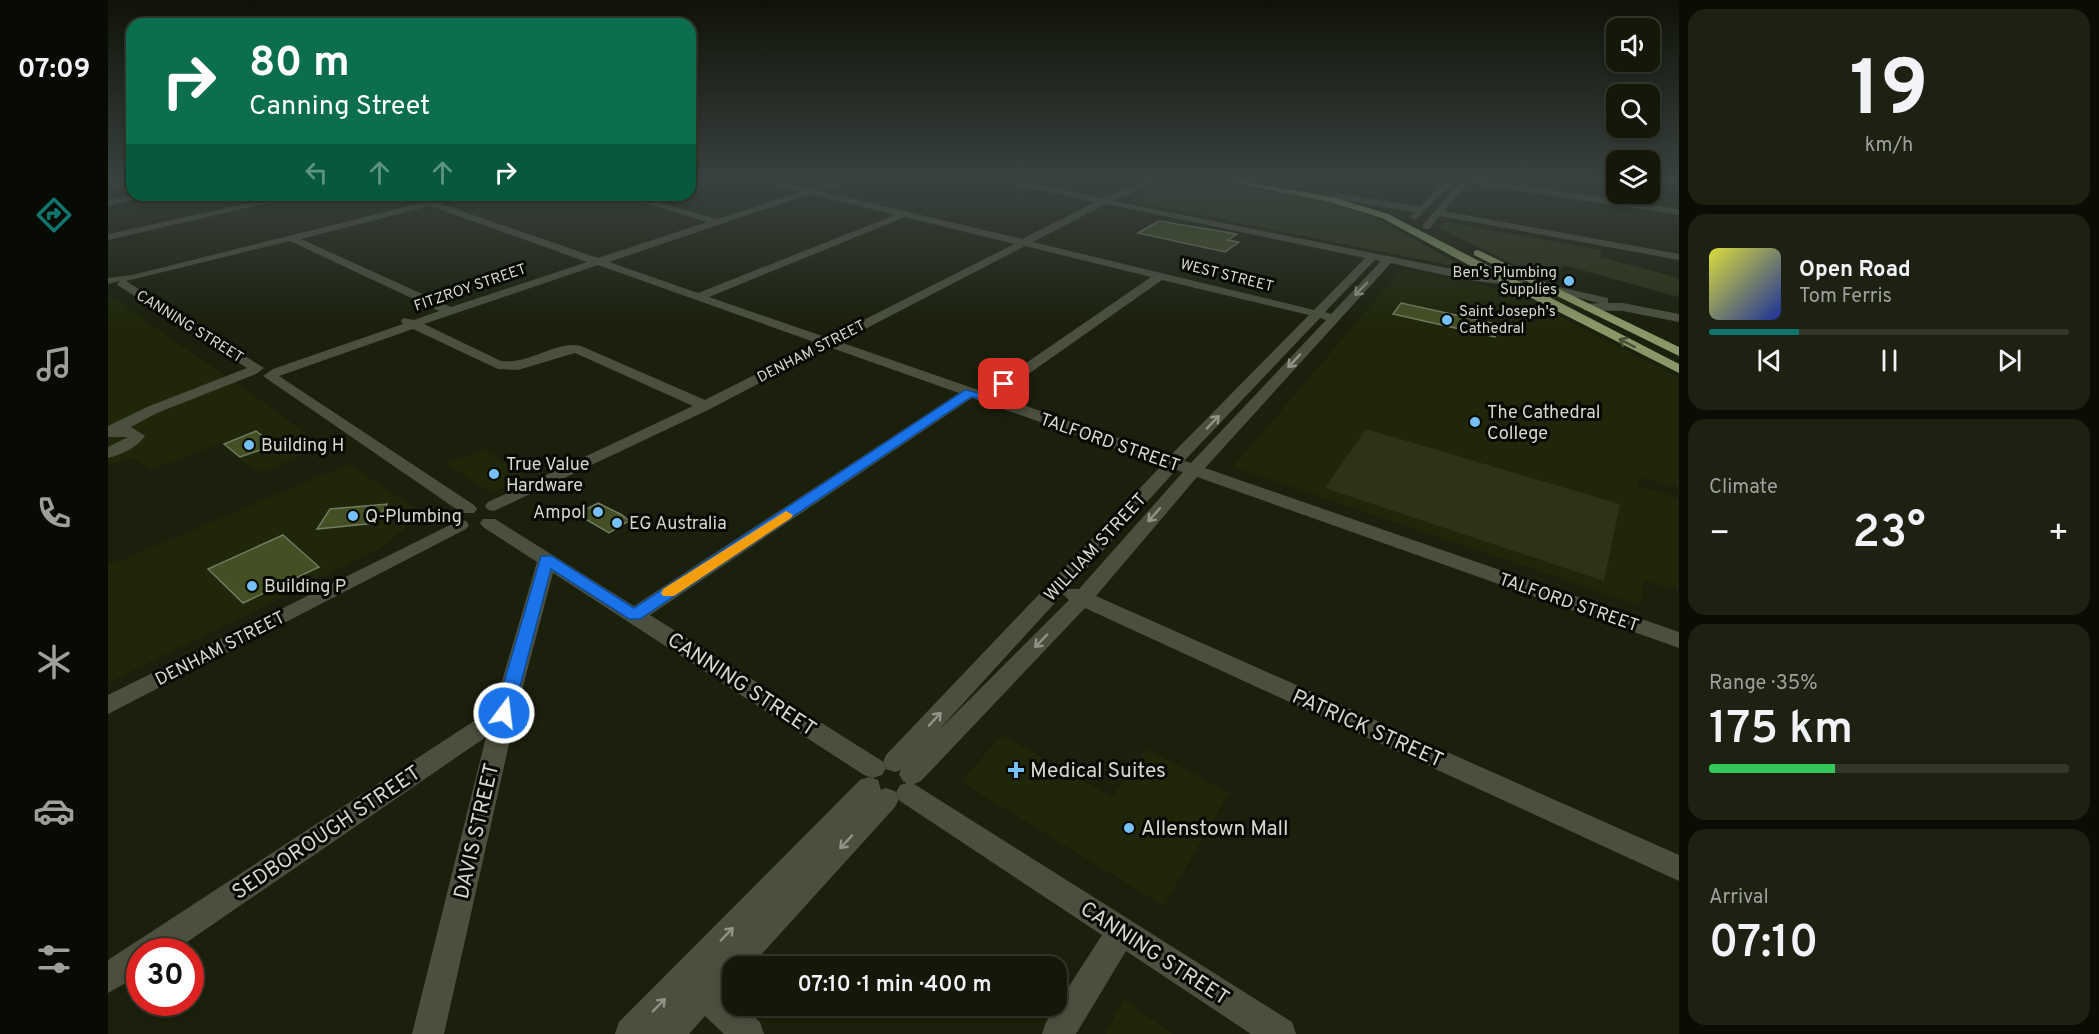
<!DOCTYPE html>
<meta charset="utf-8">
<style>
body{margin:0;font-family:Overpass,sans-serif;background:#1d2112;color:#f1f3f6;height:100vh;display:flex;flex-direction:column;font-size:22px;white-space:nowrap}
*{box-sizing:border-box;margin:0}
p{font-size:20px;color:#9da09c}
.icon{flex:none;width:33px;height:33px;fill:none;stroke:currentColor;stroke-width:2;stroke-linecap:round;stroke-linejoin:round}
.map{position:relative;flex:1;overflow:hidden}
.panel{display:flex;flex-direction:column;gap:9px;padding:9px;background:#0b0d05;width:420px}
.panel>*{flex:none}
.hud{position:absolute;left:18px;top:18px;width:570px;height:183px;border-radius:18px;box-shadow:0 3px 9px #0003,0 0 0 2px #33372a;background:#0b6e4f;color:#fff;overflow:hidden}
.fabs{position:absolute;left:1498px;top:18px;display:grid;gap:12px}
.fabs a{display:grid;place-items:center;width:54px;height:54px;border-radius:12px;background:#141809;box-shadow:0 3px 9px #0003,0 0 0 2px #33372a;font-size:30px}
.speed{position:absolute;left:18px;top:938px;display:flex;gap:12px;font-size:30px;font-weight:700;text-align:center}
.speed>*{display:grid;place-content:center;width:78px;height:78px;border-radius:50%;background:#141809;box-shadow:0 3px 9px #0003,0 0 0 2px #33372a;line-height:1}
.speed .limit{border:9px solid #d22;background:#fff;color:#111}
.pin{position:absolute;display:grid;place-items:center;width:51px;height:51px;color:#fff;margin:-26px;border-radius:12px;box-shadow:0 3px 9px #0006}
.me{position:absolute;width:66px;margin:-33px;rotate:15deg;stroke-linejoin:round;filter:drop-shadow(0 0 4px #0008)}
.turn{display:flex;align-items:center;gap:21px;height:126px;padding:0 24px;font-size:27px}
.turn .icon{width:78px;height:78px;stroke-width:2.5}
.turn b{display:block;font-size:42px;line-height:51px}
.lanes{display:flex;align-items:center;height:57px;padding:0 24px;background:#0003;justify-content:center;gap:30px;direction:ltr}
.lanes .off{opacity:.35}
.big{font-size:45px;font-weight:600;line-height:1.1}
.panel .widget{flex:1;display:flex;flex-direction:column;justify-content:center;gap:9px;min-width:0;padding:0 21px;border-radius:18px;background:#1d2112}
.panel .dial{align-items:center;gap:0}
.dial b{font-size:78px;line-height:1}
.song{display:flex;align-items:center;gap:18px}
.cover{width:72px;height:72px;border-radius:9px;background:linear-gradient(135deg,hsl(60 70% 55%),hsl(230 70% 35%))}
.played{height:6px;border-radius:3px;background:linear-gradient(90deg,#0f766e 25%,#33372a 25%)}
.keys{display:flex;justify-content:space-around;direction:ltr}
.heat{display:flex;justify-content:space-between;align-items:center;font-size:33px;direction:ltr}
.charge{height:9px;border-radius:4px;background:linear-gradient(90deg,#34c759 35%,#33372a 0)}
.trip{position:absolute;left:614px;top:956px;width:345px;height:60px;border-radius:18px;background:#141809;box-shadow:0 3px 9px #0003,0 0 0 2px #33372a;font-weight:600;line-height:60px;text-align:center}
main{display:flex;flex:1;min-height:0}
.dock{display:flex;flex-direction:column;width:108px;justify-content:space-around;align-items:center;background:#080a04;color:#9da09c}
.dock .icon{width:42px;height:42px}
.dock .active{color:#0f766e}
.dock b{font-size:27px;color:#f1f3f6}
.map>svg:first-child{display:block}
</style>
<main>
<nav class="dock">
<b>07:09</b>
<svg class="icon active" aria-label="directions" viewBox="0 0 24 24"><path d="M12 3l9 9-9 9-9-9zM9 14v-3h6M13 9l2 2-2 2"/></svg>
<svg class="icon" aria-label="music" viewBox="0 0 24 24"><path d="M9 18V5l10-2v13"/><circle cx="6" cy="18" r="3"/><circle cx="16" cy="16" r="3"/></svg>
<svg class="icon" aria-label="phone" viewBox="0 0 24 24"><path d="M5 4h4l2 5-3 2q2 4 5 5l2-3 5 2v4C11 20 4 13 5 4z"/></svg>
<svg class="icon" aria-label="climate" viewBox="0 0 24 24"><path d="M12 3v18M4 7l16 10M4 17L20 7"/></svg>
<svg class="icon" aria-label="car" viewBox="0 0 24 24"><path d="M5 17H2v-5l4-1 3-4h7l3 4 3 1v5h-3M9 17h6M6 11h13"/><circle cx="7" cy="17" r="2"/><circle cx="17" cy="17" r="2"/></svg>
<svg class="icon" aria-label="filters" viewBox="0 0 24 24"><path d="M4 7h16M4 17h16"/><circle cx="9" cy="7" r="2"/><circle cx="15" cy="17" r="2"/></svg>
</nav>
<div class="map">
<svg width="1571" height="1034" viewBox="0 0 1571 1034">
<rect width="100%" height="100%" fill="#1b200c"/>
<g fill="#1f260a">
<polygon points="1294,269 1403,291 1571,378 1571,488 1533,478 1530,486 1571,498 1571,591 1535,580 1533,606 1125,467"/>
<polygon points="0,295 174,415 213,448 156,471 149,471 117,449 120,448 116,444 123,441 122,440 41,470 27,458 0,465"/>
<polygon points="374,449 419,476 384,493 339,464"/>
<polygon points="241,464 315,514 271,549 0,683 0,566"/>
<polygon points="894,735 1004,797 1038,749 1121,792 1056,906 853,782"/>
<polygon points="1016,1000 1065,1034 998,1034"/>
</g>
<g fill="#2c3317">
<polygon points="1061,180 1098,180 1229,204 1268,218 1360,269 1021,201"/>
<polygon points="1335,222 1494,250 1492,257 1571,278 1571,297 1455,265 1444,283 1331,228"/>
<polygon points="1258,429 1512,504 1496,581 1217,488"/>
</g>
<g fill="#444f23" stroke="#737a63" stroke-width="1.5">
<polygon points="1051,221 1129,234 1120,240 1131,242 1117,252 1030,233"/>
<polygon points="1293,303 1393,325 1387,337 1285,314"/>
<polygon points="148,431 167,445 132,457 116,444"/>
<polygon points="490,503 514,515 521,521 501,533 469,514"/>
<polygon points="279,504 268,523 209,529 222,509"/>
<polygon points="175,535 211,567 135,603 100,569"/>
</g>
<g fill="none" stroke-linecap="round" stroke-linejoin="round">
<g fill="#4b503e" fill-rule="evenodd">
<polygon points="0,180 6,180 24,189 24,195 0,183"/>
<path d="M651,180c16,0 40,10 52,8 13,-2 23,-8 37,-8l-28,11 202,48 73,-37 -100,-22h16l92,18 46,-18h11l-46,21 378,76 23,1 -18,-9v-4l4,-1 24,11 3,5c-16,14 -113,-12 -137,-17l-186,205 474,164v16l-482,-171 -101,119 583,259v26l-594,-273 -164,173 -7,3 378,238 4,12h-45l-125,-83 -50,83h-34l4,-12 56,-87 -202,-134 -4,-8 4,-8 7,-2 -4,-2 -4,-7 2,-4 -6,2 -9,-3 -3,-7 3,-7 276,-290 -190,-67 -322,217 232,146 4,7 -4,7 -9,3 -9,-3 -311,-202 -37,140 -72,321h-32l74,-297 -312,214h-34v24l-32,18v-33l386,-252 43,-146 -54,-35 -3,-4 3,-4h12l139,87 325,-213 -130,-46 -119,62 -216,102 -6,-1 -3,-4 3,-4 205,-96 -118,-53 -57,17 -20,-1 -85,-40 -134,47 195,129 3,4 -3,4h-12l-199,-137 10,-7 130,-45 -2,-3 2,-3 11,2 25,-9 -149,-70 -164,40 138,87 -8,6 -99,39 -26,14 14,9c-9,12 -22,18 -37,22v-11l20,-10h-20v-11l39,-19 100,-39 -128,-82 -2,-2 3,-3 -12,3v-6l24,-3 289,-72 -18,-8c11,0 18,4 28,5 9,1 26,-5 37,-5l-27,9 157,54 109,-36 -89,-27h14l85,24 83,-27zM702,194l85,21 -197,78 -89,-31zM998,204l259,54 -51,52 -281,-68zM322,206l157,56 -136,45 -150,-68zM797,217l109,27 -186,94 -119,-41zM917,246l126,31 -167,115 -144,-50zM1267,260l6,1 -50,53 -6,-2zM490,265l219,78 -112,57 -124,-54c-24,-6 -52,19 -80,15l-77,-37zM1054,280l147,35 -139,141 -173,-60zM1212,318l6,2 -135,143 -7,-2zM1068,470l7,2 -104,117h-11zM955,594l6,6 -132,132z"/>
<polygon points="1338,180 1347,180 1307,220 1302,217 1307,212 1229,199 1225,196 1229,193 1312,207"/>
<polygon points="1354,180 1376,180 1571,209 1571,215 1360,183 1336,211 1571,254 1571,260 1332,216 1321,229 1315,229 1315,225"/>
<polygon points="25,195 42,195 0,206 0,200"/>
<polygon points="179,195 195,195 0,240 0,234"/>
<polygon points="1442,285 1500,298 1500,303 1515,303 1571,314 1571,322 1515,311 1476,310 1476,304 1491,303 1438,290 1436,288"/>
<polygon points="352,520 358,521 361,525 358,529 0,714 0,695"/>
<polygon points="761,777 770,780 773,790 778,788 787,791 791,799 787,807 643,966 624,966 624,987 619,992 624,997 624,1005 633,1005 652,1022 656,1034 616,1034 597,1016 581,1034 507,1034 511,1022 752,780"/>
</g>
<g fill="#8a9768" fill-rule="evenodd">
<polygon points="1112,180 1129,180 1224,197 1280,214 1571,364 1571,373 1396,284 1274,218 1222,202"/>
<polygon points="1370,250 1571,347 1571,356 1366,255 1366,251"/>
</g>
</g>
<defs><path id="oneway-shaft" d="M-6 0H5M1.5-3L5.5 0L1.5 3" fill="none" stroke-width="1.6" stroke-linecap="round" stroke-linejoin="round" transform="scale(1.5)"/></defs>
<g stroke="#909485">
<use href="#oneway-shaft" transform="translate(1253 289) rotate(134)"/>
<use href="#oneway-shaft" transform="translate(1186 361) rotate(133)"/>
<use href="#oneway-shaft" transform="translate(1105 422) rotate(-46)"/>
<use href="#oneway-shaft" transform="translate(1046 515) rotate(131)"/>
<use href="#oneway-shaft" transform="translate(933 641) rotate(134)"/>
<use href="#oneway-shaft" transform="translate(827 719) rotate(-47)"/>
<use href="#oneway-shaft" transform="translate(738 842) rotate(133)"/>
<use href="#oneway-shaft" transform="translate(619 934) rotate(-46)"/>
<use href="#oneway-shaft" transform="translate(551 1005) rotate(-46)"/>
</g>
<use stroke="#485036" href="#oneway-shaft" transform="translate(1519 343) rotate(-153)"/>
<linearGradient id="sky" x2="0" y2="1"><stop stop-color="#0f1207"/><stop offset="0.55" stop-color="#394240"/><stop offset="1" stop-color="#394240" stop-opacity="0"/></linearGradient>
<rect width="1571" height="325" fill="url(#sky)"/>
<polygon fill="#1a73e8" stroke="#114b97" stroke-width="1.5" points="896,381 900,382 900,387 880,400 863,397 532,619 521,619 443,569 405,713 402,718 396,720 389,718 387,713 433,556 444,556 526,608 857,390 875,394"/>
<polygon fill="#f59e0b" points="678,511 685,515 683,518 566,596 555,596 553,593 555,589"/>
<g fill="#75c0f6" stroke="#070903" stroke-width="2">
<circle cx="1461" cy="281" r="6"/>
<circle cx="1339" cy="320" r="6"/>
<circle cx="1367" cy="422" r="6"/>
<circle cx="141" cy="445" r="6"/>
<circle cx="386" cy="474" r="6"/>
<circle cx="490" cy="512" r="6"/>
<circle cx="245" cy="516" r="6"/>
<circle cx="509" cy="523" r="6"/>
<circle cx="144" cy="586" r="6"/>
<path d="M905 761h6v6h6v6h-6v6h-6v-6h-6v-6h6z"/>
<circle cx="1021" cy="828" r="6"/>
</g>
<g text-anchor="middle" stroke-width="6" stroke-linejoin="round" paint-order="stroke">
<g font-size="15" fill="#d5d9cc" stroke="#070903" text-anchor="end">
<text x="1449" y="277">Ben's Plumbing<tspan x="1449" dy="17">Supplies</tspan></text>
<text x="1351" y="316" text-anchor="start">Saint Joseph's<tspan x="1351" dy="17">Cathedral</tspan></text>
</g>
<g font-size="15" fill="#d5d9cc" stroke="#070903">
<text transform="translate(1119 275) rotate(14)" y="5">WEST STREET</text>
<text transform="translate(362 287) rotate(-19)" y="5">FITZROY STREET</text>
<text transform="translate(82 326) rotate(32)" y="5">CANNING STREET</text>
<text transform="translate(703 351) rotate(-27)" y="5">DENHAM STREET</text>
</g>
<g font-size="18" fill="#d5d9cc" stroke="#070903" text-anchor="start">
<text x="1379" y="418">The Cathedral<tspan x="1379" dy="21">College</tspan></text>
<text x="153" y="451">Building H</text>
<text x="398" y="470">True Value<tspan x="398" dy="21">Hardware</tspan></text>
<text x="478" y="518" text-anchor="end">Ampol</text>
<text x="257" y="522">Q-Plumbing</text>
<text x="521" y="529">EG Australia</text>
<text x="156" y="592">Building P</text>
</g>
<g font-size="18" fill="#d5d9cc" stroke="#070903">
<text transform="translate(1002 442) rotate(19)" y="6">TALFORD STREET</text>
<text transform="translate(987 547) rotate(-47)" y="6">WILLIAM STREET</text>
<text transform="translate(1461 602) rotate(19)" y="6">TALFORD STREET</text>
<text transform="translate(112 648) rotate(-27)" y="6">DENHAM STREET</text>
</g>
<g font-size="21" fill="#d5d9cc" stroke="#070903">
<text transform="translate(634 684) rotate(33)" y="7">CANNING STREET</text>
<text transform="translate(1260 728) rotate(24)" y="7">PATRICK STREET</text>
<text transform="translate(368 831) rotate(-77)" y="7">DAVIS STREET</text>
<text transform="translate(218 832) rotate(-34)" y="7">SEDBOROUGH STREET</text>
<text transform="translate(1047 953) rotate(33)" y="7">CANNING STREET</text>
</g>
<g font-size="21" fill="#d5d9cc" stroke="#070903" text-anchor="start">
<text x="922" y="777">Medical Suites</text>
<text x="1033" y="835">Allenstown Mall</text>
</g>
</g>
</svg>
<div class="fabs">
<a><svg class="icon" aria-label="sound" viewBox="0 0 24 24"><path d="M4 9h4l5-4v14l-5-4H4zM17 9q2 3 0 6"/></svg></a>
<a><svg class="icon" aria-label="search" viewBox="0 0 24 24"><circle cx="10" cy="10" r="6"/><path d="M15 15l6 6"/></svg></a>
<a><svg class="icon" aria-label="layers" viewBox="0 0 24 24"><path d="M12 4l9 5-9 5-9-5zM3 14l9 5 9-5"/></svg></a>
</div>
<div class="speed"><div class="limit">30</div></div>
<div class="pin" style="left:896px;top:384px;background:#d93025"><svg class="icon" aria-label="arrive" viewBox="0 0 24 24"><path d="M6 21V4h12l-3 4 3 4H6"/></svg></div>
<svg class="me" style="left:396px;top:713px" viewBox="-20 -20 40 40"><circle r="17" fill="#1a73e8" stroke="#fff" stroke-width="3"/><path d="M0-11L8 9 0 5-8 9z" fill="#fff"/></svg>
<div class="trip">07:10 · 1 min · 400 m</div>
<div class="hud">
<div class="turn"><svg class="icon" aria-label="right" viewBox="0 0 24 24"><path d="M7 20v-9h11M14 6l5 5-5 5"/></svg><div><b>80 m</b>Canning Street</div></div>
<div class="lanes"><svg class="icon off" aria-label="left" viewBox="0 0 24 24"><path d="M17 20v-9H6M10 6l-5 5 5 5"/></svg><svg class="icon off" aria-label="ahead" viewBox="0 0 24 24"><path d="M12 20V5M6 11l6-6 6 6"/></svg><svg class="icon off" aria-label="ahead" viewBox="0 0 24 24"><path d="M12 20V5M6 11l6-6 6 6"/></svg><svg class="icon" aria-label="right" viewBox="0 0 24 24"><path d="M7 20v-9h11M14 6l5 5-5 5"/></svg></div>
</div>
</div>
<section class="panel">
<div class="widget dial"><b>19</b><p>km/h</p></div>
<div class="widget">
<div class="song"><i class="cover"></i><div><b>Open Road</b><p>Tom Ferris</p></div></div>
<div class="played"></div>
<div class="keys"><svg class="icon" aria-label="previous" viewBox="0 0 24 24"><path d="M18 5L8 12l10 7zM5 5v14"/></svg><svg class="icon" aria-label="pause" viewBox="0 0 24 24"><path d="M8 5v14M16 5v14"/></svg><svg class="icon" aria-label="next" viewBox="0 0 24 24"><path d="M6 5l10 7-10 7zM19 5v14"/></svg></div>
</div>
<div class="widget"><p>Climate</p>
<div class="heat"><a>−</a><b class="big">23°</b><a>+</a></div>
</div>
<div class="widget"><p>Range · 35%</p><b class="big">175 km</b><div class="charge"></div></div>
<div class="widget"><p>Arrival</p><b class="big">07:10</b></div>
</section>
</main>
